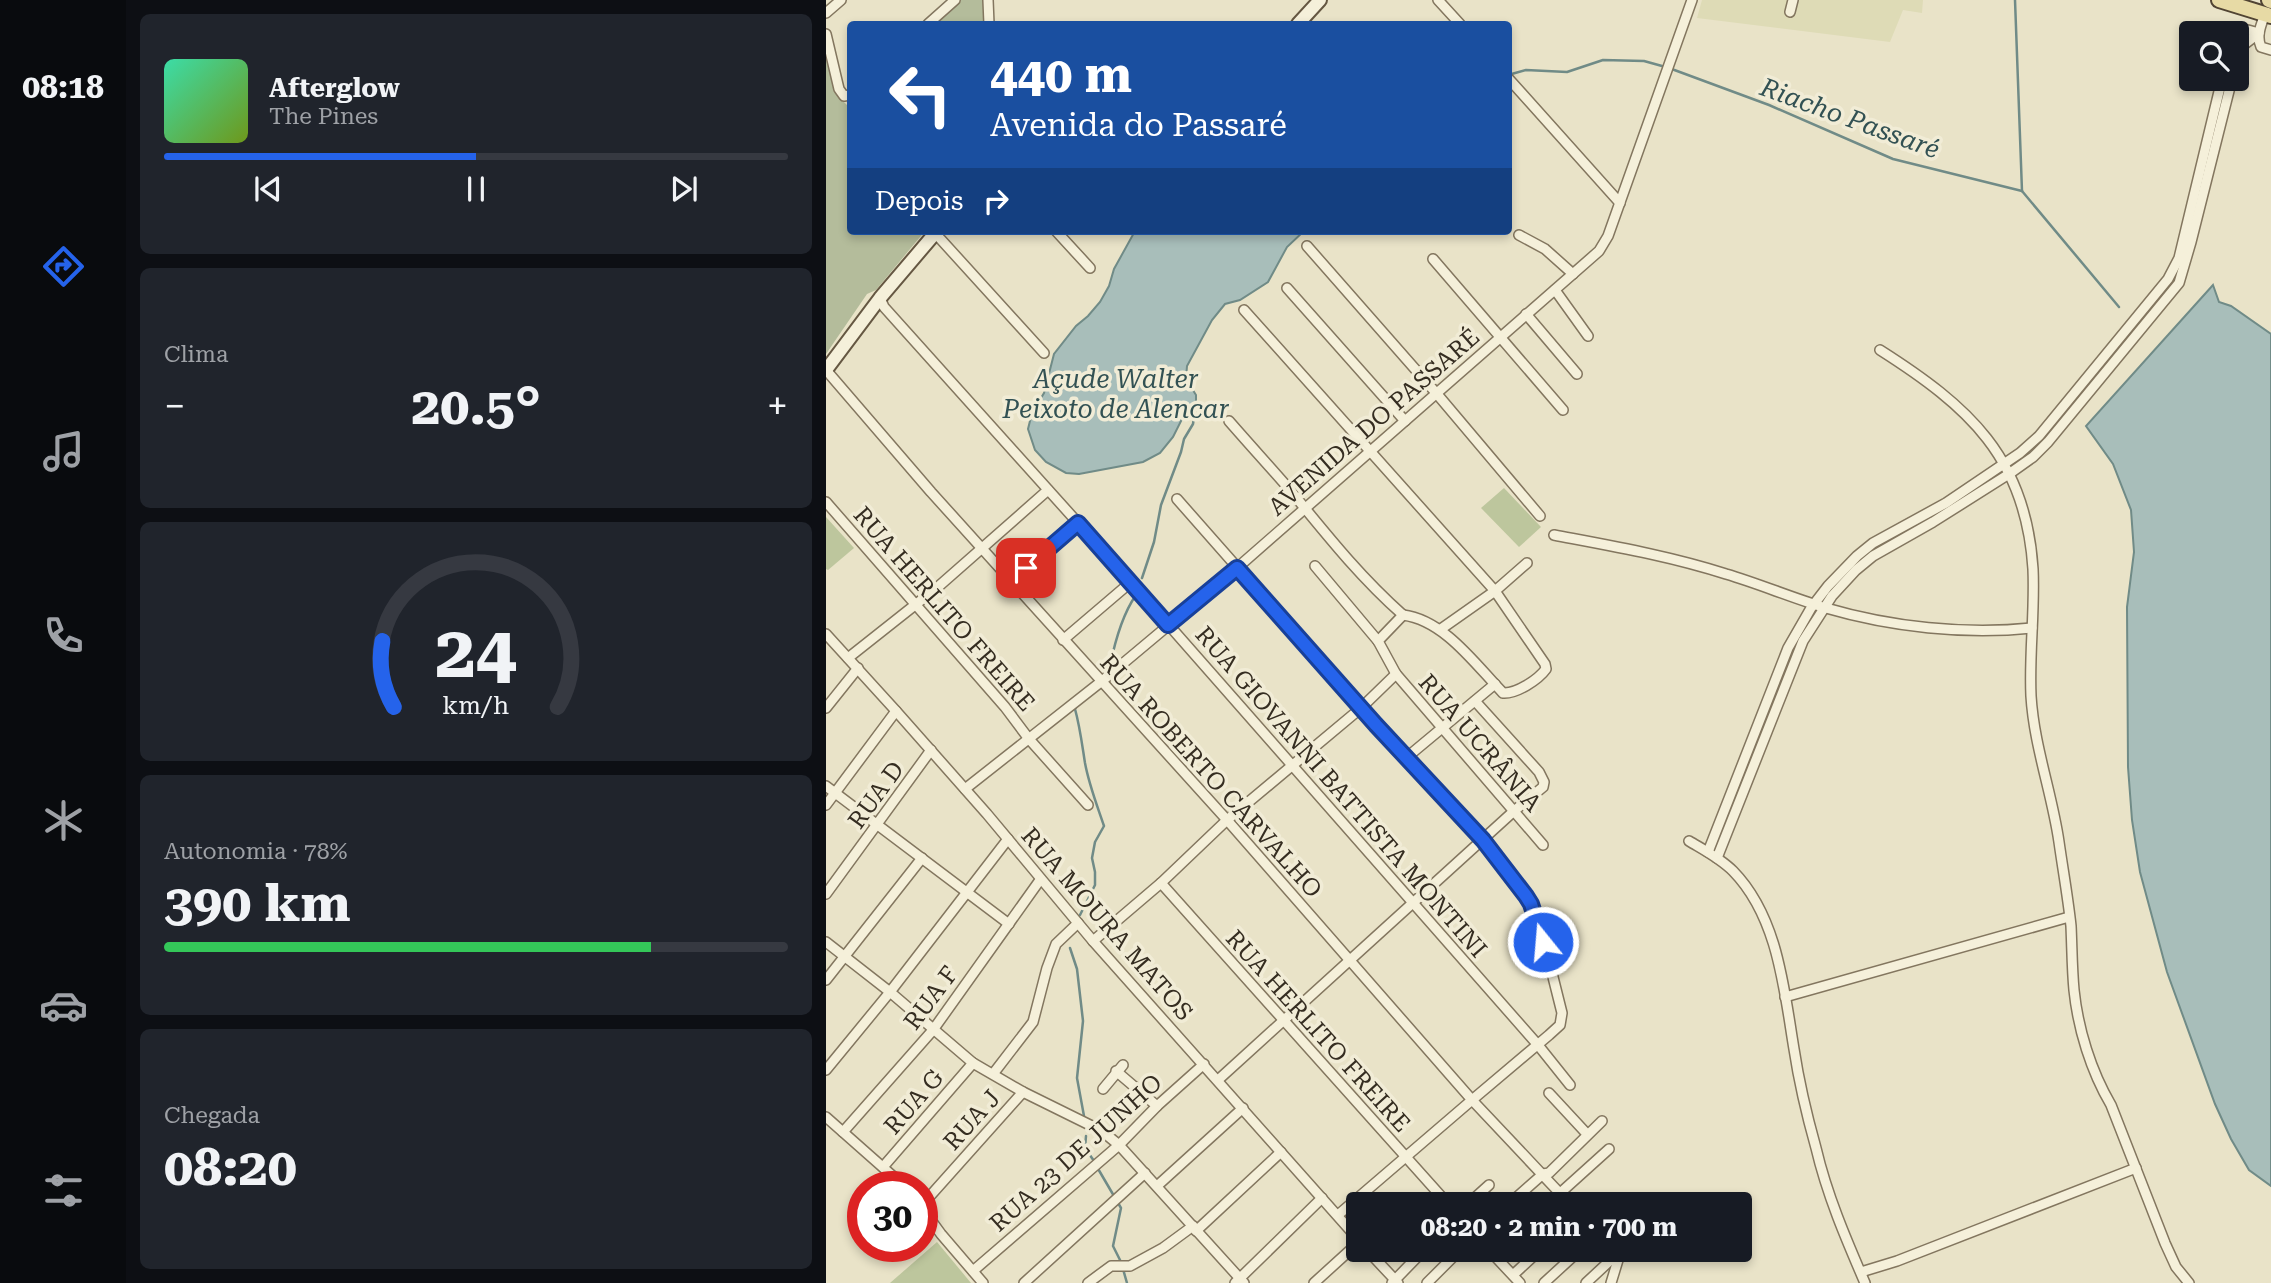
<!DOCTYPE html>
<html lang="pt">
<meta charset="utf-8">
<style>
body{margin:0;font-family:"Roboto Serif",serif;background:#20242c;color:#f1f3f6;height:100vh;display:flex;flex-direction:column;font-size:26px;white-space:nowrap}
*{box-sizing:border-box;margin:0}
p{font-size:23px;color:#9ea1a6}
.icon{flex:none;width:38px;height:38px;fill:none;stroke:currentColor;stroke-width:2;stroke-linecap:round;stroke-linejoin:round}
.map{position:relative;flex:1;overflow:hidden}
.details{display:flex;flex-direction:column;gap:14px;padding:14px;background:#0d0f14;width:700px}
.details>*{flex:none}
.hud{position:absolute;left:21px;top:21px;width:665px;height:214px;border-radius:7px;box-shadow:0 4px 10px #0003;background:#1a4fa0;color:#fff;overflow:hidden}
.controls{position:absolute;left:1353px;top:21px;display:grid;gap:14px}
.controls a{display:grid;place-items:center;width:70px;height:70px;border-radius:7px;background:#171b24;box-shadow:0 4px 10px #0003;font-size:35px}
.speed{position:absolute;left:21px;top:1171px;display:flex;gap:14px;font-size:35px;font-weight:700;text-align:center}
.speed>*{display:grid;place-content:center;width:91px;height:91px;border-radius:50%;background:#171b24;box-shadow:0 4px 10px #0003;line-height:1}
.speed .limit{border:10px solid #d22;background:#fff;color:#111}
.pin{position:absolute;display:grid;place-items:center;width:60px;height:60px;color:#fff;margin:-30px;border-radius:14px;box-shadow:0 4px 10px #0006}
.me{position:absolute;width:77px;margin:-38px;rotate:343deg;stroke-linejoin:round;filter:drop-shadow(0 0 5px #0008)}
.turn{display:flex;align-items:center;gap:24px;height:147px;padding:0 28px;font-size:32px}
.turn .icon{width:91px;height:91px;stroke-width:2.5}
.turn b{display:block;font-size:49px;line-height:60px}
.then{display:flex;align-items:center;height:66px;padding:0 28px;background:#0003;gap:14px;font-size:26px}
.big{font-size:52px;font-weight:700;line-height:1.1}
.details .widget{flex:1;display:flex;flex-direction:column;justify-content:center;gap:10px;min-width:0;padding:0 24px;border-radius:10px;background:#20242c}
.details .dial{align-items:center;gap:0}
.dial svg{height:182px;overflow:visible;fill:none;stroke:#363941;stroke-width:7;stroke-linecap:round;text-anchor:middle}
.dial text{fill:#f1f3f6;stroke:none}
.song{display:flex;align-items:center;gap:21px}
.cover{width:84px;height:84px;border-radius:10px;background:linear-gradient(135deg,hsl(160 70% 55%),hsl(80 70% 35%))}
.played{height:7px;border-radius:4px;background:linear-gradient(90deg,#2563eb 50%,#363941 50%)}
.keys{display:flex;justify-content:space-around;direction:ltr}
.heat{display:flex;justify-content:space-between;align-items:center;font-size:38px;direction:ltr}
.charge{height:10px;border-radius:5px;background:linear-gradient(90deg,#34c759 78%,#363941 0)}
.trip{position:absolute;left:520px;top:1192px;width:406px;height:70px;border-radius:7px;background:#171b24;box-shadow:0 4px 10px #0003;font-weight:700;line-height:70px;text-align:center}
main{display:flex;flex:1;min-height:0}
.tabs{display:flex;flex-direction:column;width:126px;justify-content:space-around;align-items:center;background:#090b0e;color:#9ea1a6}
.tabs .icon{width:49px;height:49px}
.tabs .selected{color:#2563eb}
.tabs b{font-size:32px;color:#f1f3f6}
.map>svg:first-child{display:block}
</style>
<main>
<nav class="tabs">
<b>08:18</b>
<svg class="icon selected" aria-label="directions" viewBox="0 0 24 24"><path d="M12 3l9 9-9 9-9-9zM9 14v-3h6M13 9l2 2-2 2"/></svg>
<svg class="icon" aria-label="music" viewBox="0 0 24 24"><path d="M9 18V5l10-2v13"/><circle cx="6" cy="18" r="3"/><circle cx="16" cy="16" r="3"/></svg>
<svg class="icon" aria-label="phone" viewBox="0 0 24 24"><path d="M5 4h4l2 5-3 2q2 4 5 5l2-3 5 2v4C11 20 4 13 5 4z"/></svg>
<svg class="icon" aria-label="climate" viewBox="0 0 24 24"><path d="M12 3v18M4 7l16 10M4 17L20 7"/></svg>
<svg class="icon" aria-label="car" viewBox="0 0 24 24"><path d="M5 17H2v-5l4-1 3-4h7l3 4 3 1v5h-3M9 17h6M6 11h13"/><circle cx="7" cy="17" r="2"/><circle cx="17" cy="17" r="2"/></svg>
<svg class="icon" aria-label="filters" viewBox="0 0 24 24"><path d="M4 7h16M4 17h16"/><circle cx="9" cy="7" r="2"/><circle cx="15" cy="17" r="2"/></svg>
</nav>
<section class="details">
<div class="widget">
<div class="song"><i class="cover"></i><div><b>Afterglow</b><p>The Pines</p></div></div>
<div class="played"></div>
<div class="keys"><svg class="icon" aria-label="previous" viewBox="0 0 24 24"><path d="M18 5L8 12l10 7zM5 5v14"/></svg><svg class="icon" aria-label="pause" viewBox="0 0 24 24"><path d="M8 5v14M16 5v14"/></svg><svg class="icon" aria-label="next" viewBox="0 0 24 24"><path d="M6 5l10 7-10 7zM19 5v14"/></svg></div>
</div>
<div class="widget"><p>Clima</p>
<div class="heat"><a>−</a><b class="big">20.5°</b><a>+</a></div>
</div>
<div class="widget dial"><svg viewBox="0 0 100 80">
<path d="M14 69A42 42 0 1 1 86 69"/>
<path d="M14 69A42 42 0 0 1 9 40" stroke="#2563eb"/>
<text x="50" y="56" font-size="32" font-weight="700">24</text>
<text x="50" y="72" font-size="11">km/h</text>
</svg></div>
<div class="widget"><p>Autonomia · 78%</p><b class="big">390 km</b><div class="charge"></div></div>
<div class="widget"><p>Chegada</p><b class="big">08:20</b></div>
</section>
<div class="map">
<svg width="1445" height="1283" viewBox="0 0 1445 1283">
<rect width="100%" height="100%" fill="#e9e3c8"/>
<polygon fill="#dedbb6" points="876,0 1097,0 1096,13 1077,10 1064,42 871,18"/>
<g fill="#bdc69d">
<polygon points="678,488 715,527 693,547 655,508"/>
<polygon points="0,517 28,548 2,570 0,569"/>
<polygon points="111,1242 145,1283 64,1283"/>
</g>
<g fill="#b4bc9b">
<polygon points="132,0 159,0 158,24 106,24"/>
<polygon points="0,47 8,92 21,105 24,102 24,231 99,231 50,290 41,294 0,354"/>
</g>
<g fill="#a8beba" stroke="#708b87" stroke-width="2">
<polygon points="309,231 478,231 461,247 442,282 414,300 399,304 386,320 361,366 360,379 370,395 370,404 356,419 347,437 334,453 317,462 253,474 240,473 220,462 209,450 202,429 206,413 218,393 228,354 250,326 262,316 274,302 283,286 288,269"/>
<polygon points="1387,285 1393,302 1405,306 1445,334 1445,1186 1423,1170 1405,1139 1389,1104 1341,972 1314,872 1306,820 1302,767 1301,607 1308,552 1305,510 1287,464 1260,426"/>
</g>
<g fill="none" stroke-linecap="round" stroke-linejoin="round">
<g stroke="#708b87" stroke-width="2.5">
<polyline points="1189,0 1196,191"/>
<polyline points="843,68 943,105 1067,159 1196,191"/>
<polyline points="682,75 700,70 741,72 777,60 818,61 836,66"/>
<polyline points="1196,191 1293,307"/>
<polyline points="316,578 328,542 335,505 355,452 358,439 367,424 370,404 368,403"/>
<path d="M284,666c5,-25 12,-51 26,-71"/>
<path d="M251,705l-2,4c5,18 7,35 10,54 4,22 12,42 19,63l-9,16 -3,16 3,14v13l-15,30"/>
<polyline points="244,948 251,969 257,1021 251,1078 258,1116"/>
<polyline points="260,1136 259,1148 268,1161"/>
<polyline points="271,1167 295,1208 287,1246 295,1262"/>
<polyline points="297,1269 301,1283"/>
</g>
<g stroke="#83765f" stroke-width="12">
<g id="street">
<polyline points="162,0 163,24"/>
<polyline points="612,0 634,24"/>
<polyline points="964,12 967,0"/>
<polyline points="0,13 15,0"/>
<path d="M1439,14c-4,11 -9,22 -4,33l10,3"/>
<polyline points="102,24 129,0"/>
<polyline points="0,34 13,89 18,96 24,95"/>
<polyline points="1410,34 1422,30 1433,33"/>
<polyline points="1410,61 1415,47 1433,33"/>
<polyline points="682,78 794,203"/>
<polyline points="230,231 264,268"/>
<polyline points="109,233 218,353"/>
<polyline points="693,235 719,249 747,274"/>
<polyline points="481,246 611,394 714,516"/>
<polyline points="607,259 737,410"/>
<polyline points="461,288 579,421"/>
<polyline points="729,290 762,336"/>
<polyline points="54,298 58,307 305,582 712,1045 744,1085"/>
<path d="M418,310l251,281 50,73 1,5c-8,11 -30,25 -43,24 -28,-29 -59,-73 -100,-78"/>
<polyline points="700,314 751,374"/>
<path d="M1054,350c88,56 146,107 153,219 2,42 -4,85 -2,127 3,50 21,97 28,146 4,28 9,56 12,84 1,21 1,43 3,64 4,39 17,81 37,115l54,138 11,24 13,16"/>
<polyline points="0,370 105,492 401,820 646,1100 744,1204"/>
<path d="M403,421c20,23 41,46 61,69 36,44 70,87 113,125"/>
<polyline points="351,499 535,708 657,840 700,896 705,904 723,961 736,1013 734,1025 723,1035 646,1100 512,1215"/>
<polyline points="0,502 179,707 203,739 262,805"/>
<path d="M728,535c58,11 116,21 172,39 34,10 66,24 100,34 65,19 139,27 206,20"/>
<polyline points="489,566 552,641"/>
<polyline points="184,581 252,523"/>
<polyline points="577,615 552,641 570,674 717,845"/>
<polyline points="615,629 669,591 701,563"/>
<polyline points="0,634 70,711 161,814 267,941 532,1239"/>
<polyline points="237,640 305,582"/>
<polyline points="22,658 113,586 222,490"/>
<polyline points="0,708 32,668"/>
<polyline points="580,758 669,684"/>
<polyline points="0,786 183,924"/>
<polyline points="139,789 276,681 411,568 773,251 782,236 866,0"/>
<polyline points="0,805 70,711"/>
<path d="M863,841c15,9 31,17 44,30 45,46 51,118 61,178 5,33 13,67 22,99 11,47 30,91 49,135"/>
<polyline points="882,852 962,648 985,608 1002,586 1031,556 1047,543 1120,503 1194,453 1213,436 1342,279 1353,258 1396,79"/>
<polyline points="891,858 977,641 1006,596 1030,570 1047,556 1107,522 1183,474 1207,457 1222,442 1353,283 1365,242 1406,79"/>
<polyline points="335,883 622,1204"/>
<polyline points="0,894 105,750"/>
<polyline points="267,941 335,883 401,820 535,708 570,674"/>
<polyline points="0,942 64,992 147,1063 197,1092 276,1131 293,1145 418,1283"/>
<polyline points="0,980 96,858"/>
<polyline points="959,997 1243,917"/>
<polyline points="0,1070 64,992 182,839"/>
<polyline points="290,1071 331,1106"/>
<polyline points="167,1074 207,1022 221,968 230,944 252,923"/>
<polyline points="392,1080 688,811 717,787 718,782 713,772 649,701"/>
<polyline points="277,1089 297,1065"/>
<polyline points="723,1093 761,1134"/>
<polyline points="0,1117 78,1186"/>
<polyline points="17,1132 107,1030 214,880"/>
<polyline points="57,1167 147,1063"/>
<polyline points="331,1186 417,1108"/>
<polyline points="642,1204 663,1185"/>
<polyline points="683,1204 717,1174 723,1173 776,1121"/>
<polyline points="722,1204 783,1149"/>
<polyline points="96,1205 197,1092"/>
<polyline points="96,1208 115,1234 157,1283"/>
<polyline points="370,1231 455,1152"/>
<polyline points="541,1250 572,1283"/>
<polyline points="663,1250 694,1283"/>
<polyline points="784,1250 792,1260 785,1283"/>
<polyline points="147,1271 293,1145 331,1106 378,1064"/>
<polyline points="1035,1272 1071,1261 1310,1168"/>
<polyline points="687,1275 714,1250"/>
<polyline points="198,1283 319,1173"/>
<polyline points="262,1283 285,1266 304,1266 337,1248 367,1226"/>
<polyline points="409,1283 496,1198"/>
<polyline points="488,1283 532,1243"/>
<polyline points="566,1283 598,1250"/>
<polyline points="601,1283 634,1250"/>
<polyline points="718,1283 754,1250"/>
<polyline points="760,1283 789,1256"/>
</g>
</g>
<g stroke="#655742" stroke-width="16">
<g id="secondary">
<polyline points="472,24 494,0"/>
<polyline points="0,370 54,298 111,231"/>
</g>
</g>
<g stroke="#514433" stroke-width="18">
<g id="primary">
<polyline points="1393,0 1445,16"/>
<polyline points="1443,0 1445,1"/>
</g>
</g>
<use href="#street" stroke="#f5f0da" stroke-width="9"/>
<use href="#secondary" stroke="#f5f0da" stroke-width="12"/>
<use href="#primary" stroke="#e7daa5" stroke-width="14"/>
</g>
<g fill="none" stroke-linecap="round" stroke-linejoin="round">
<g stroke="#184099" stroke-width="18">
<polyline id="route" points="200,568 252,523 342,625 411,568 550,725 657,840 700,896 705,904 717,942"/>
</g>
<use href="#route" stroke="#2563eb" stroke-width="12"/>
</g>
<g text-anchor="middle" stroke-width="7" stroke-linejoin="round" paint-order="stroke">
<g font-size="24" fill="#352d21" stroke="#f1ecd6">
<text transform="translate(548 422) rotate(-41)" y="8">AVENIDA DO PASSARÉ</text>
<text transform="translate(118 609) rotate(49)" y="8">RUA HERLITO FREIRE</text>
<text transform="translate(654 743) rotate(49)" y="8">RUA UCRÂNIA</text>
<text transform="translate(385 776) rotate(48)" y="8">RUA ROBERTO CARVALHO</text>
<text transform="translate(515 792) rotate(49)" y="8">RUA GIOVANNI BATTISTA MONTINI</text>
<text transform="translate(50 795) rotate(-54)" y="8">RUA D</text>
<text transform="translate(281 924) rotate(49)" y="8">RUA MOURA MATOS</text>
<text transform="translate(105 998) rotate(-53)" y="8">RUA F</text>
<text transform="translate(492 1031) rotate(48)" y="8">RUA HERLITO FREIRE</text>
<text transform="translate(88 1102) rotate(-49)" y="8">RUA G</text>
<text transform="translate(146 1120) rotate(-48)" y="8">RUA J</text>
<text transform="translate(250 1153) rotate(-42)" y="8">RUA 23 DE JUNHO</text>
</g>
<g font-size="26" font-style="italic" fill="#325153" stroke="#f1ecd6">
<text transform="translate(1024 118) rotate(20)" y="9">Riacho Passaré</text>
<text x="290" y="388">Açude Walter<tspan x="290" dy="30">Peixoto de Alencar</tspan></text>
</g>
</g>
</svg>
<div class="controls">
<a><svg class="icon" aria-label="search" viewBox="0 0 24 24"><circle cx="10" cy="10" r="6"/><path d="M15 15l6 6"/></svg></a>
</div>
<div class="speed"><div class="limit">30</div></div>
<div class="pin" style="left:200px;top:568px;background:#d93025"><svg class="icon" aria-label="arrive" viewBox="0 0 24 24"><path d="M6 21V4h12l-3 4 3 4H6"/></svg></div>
<svg class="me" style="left:717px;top:942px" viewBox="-20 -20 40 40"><circle r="17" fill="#2563eb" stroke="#fff" stroke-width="3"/><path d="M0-11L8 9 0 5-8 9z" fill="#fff"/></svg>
<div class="trip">08:20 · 2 min · 700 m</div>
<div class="hud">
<div class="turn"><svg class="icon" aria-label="left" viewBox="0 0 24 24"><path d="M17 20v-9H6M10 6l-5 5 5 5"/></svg><div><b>440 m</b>Avenida do Passaré</div></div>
<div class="then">Depois<svg class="icon" aria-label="right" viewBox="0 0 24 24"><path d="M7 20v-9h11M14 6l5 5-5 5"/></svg></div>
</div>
</div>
</main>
